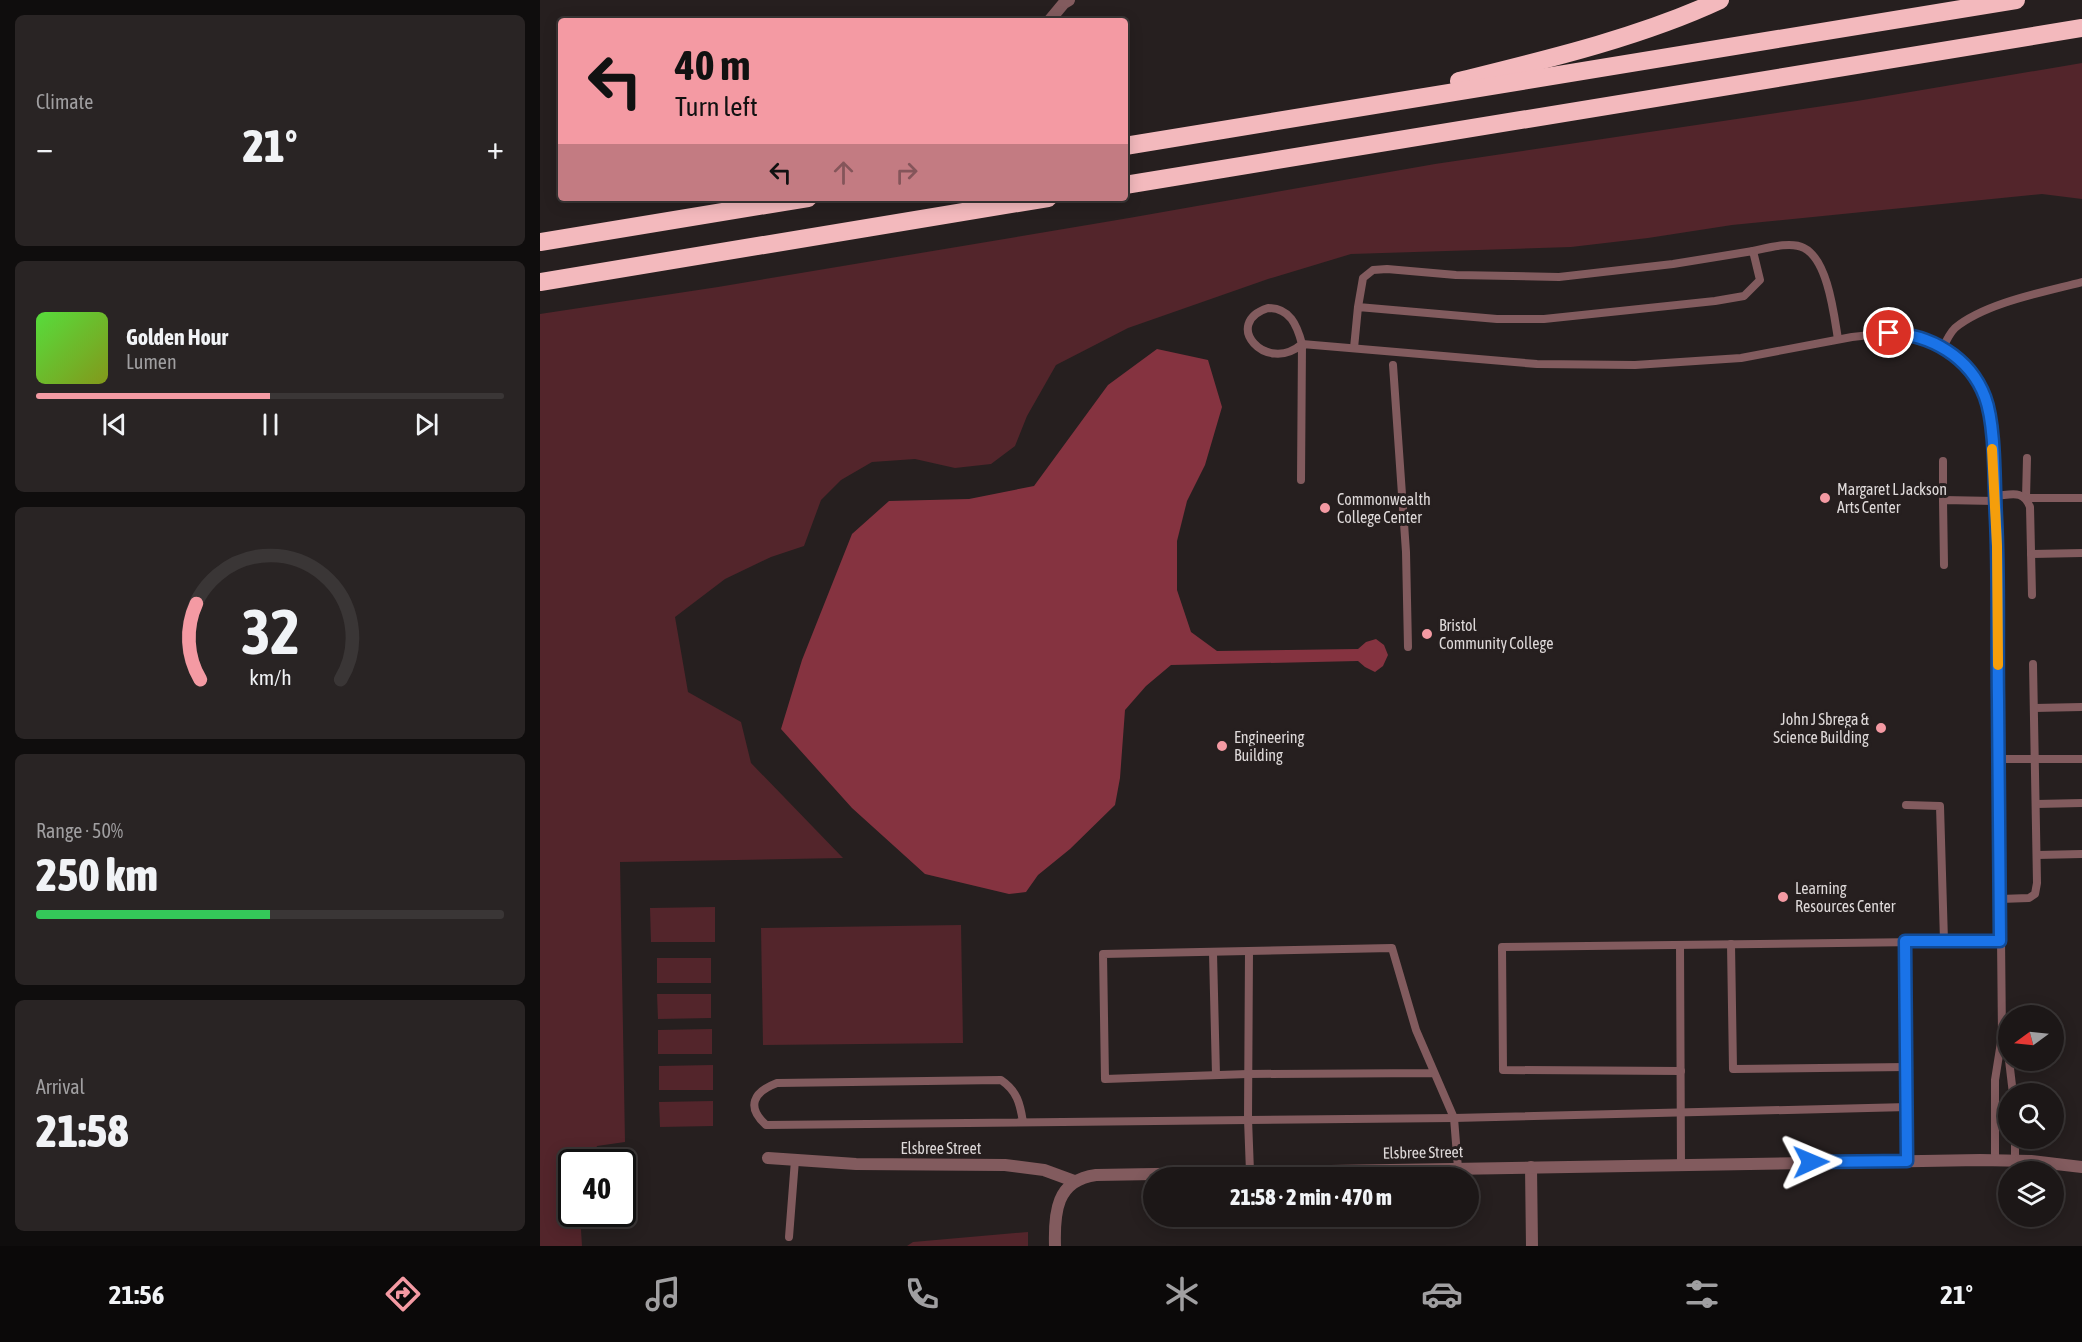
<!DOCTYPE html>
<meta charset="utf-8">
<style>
body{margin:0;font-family:"Asap Condensed",sans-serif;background:#292424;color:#f1f3f6;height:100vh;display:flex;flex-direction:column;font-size:22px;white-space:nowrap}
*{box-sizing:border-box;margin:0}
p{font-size:20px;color:#a09fa1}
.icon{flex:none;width:33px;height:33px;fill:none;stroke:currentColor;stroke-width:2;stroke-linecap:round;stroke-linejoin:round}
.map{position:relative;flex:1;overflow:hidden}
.drawer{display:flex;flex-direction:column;gap:15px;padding:15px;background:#0f0d0d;width:540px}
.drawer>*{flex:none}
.banner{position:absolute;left:18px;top:18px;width:570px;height:183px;border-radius:6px;box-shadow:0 3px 15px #0003,0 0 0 2px #3a3636;background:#f49aa3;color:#111;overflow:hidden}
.needle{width:39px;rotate:255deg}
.fabs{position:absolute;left:1458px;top:1005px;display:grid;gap:12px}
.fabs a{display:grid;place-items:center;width:66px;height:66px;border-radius:50%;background:#1c1717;box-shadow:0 3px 15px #0003,0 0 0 2px #3a3636;font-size:30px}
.speed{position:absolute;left:18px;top:1149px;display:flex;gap:12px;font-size:30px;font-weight:700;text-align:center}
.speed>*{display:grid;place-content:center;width:78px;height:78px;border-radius:50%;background:#1c1717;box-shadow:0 3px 15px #0003,0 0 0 2px #3a3636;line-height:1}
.speed .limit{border:3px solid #111;border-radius:9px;background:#fff;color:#111}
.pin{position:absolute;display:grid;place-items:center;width:51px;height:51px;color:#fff;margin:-26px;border:3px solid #fff;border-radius:50%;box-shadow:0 2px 6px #0007}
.me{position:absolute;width:66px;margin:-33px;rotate:89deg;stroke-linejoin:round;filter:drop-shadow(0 0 4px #0008)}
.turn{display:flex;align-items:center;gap:21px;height:126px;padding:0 18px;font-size:27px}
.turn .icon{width:78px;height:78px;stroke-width:2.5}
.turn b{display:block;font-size:42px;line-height:51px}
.lanes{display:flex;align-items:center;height:57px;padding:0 18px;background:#0003;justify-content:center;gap:30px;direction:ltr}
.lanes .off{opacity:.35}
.big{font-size:45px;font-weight:800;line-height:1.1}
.drawer .card{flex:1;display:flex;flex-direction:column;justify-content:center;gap:9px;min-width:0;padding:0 21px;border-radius:9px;background:#292424}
.drawer .dial{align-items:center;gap:0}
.dial svg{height:156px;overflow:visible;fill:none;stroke:#3a3636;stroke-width:7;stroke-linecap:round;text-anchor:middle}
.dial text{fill:#f1f3f6;stroke:none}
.song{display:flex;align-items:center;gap:18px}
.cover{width:72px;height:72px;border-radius:9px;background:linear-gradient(135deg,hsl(110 70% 55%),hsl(70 70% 35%))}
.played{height:6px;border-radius:3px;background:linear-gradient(90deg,#f49aa3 50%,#3a3636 50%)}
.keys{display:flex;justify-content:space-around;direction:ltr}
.heat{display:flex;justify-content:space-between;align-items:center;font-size:33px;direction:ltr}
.charge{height:9px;border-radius:4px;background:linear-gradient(90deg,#34c759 50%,#3a3636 0)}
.trip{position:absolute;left:603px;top:1167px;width:336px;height:60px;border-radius:30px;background:#1c1717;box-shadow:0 3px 15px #0003,0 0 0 2px #3a3636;font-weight:800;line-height:60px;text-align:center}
.dock{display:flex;height:96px;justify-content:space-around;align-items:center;background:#0b0909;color:#a09fa1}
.dock .icon{width:42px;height:42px}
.dock .active{color:#f49aa3}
.dock b{font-size:27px;color:#f1f3f6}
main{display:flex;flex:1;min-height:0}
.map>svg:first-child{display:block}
</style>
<main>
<section class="drawer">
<div class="card"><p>Climate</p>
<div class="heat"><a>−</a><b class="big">21°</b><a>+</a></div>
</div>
<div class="card">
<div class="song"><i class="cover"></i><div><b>Golden Hour</b><p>Lumen</p></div></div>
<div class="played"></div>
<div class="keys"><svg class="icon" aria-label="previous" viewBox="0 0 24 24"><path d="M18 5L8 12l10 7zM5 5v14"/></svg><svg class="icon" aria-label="pause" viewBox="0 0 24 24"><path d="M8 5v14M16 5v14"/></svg><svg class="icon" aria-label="next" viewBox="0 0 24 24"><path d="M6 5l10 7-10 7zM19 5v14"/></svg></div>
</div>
<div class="card dial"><svg viewBox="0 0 100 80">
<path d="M14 69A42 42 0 1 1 86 69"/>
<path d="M14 69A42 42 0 0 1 12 30" stroke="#f49aa3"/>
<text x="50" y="56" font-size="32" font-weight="700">32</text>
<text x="50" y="72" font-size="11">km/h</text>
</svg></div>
<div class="card"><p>Range · 50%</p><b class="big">250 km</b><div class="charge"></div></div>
<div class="card"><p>Arrival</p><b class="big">21:58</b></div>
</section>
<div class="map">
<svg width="1542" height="1246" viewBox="0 0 1542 1246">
<rect width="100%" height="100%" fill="#261f1f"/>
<g fill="#53252b">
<polygon points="1542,63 1542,199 1502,194 1192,225 1108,238 1031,247 811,254 728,279 588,328 516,365 487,416 475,446 451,464 415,468 375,459 332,462 301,480 281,500 264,546 231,557 185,579 135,617 148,692 201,722 211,763 303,858 80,862 85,1142 57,1146 52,1162 32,1162 32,1214 40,1214 42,1246 0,1246 0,314 178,287 589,218 895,164 1317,101"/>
<polygon points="175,907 175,942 111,942 110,908"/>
<polygon points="421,925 423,1043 223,1045 221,928"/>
<rect x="117" y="958" width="54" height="25"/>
<polygon points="117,994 171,994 171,1018 118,1019"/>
<polygon points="172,1029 172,1054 118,1054 118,1030"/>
<polygon points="173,1065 173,1090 119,1090 119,1066"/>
<polygon points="173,1101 173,1126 120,1127 119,1102"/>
<polygon points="488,1232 488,1246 367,1246 373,1242"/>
</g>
<polygon fill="#853340" points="617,349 668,360 682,407 665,465 647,501 637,541 637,590 651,632 677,651 818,649 826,642 836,639 844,645 848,655 843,666 835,672 825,667 818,661 631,665 606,686 585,710 580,778 575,805 530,849 498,875 486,892 469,894 385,874 312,808 241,729 262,660 312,534 349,501 429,499 494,486 568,385"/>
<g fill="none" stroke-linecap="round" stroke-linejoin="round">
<g stroke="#825b5e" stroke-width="8">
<path d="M1213,251c14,-3 38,-10 51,-3 24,12 30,67 34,91"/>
<path d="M728,308c22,0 29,17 34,36 -36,31 -81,-21 -34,-36z"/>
<polyline points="814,348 818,307 957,319 1004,319 1175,301 1204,296 1220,280 1213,251 1133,264 1019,277 916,275 847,269 833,270 823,278 818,307"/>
<path d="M1403,348c3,-7 7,-15 12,-20 30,-25 89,-36 127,-46"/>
<polyline points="853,365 866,552 868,647"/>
<polyline points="1487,458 1486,498 1542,498"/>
<polyline points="761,480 762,344 997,364 1095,365 1201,358 1312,337 1349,333 1369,334 1390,341 1409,351 1426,366 1441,387 1446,399 1452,443 1457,546 1462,1036 1455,1080 1455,1160"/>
<path d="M1455,496c16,-1 28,-7 35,11l2,88"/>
<polyline points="1403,500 1403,461"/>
<polyline points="1491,554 1542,553"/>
<polyline points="1404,565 1403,500 1455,501"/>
<polyline points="1494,708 1542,707"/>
<polyline points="1459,759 1542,759"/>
<polyline points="1496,804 1542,803"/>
<polyline points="1366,805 1400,806 1404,941"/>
<polyline points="1497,855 1542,854"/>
<polyline points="1460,899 1489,898 1495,894 1497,883 1493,664"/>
<polyline points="1365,941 1367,1161"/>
<polyline points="1191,944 1193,1069 1367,1067"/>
<polyline points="1140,945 1141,1165"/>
<polyline points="709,952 708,1119 710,1172"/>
<polyline points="673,953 676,1075"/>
<polyline points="1469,1060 1473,1094"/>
<polyline points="1141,1071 963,1070 962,947 1460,941"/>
<polyline points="894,1073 708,1074 565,1079 563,954 852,948 876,1030 914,1118 918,1168"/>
<path d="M483,1122c-3,-19 -6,-31 -22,-42l-224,3c-24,9 -31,24 -11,42l688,-7 454,-11"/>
<polyline points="1475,1138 1475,1160"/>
<polyline points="249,1237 255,1160"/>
</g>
<g stroke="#825b5e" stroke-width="12">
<polyline points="509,21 524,3 529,0"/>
<polyline points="228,1158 316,1164 465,1165 504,1170 534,1181"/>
<polyline points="991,1167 992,1246"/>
</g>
<path stroke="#825b5e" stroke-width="12" d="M515,1246c-1,-33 1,-66 41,-71l884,-15 51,1 51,6"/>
<g stroke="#f3b9bd" stroke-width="18">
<path d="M919,81c85,-21 182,-44 261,-81"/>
<polyline points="585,146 1476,0"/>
<polyline points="585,185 1542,28"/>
<polyline points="0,242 268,198"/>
<polyline points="0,282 508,198"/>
</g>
</g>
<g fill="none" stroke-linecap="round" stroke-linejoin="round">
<g stroke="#114b97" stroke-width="15">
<path id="route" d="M1271,1162l96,-1 -2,-220h95c0,-80 -2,-160 -2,-241 -1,-60 1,-121 -2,-181 -2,-33 0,-93 -11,-122 -15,-40 -55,-63 -96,-64"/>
</g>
<use href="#route" stroke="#1a73e8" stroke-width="10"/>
<polyline stroke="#f59e0b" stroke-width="10" points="1452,449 1457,546 1458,665"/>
</g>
<g fill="#f49aa3" stroke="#261f1f" stroke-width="2">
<circle cx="1285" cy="498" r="6"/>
<circle cx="785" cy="508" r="6"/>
<circle cx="887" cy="634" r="6"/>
<circle cx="1341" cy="728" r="6"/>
<circle cx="682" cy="746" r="6"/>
<circle cx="1243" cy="897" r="6"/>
</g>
<g text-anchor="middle" stroke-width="6" stroke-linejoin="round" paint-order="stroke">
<g font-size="16" fill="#ded9d9" stroke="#261f1f" text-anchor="start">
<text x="1297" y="495">Margaret L Jackson<tspan x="1297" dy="18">Arts Center</tspan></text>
<text x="797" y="505">Commonwealth<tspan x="797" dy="18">College Center</tspan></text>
<text x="899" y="631">Bristol<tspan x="899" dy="18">Community College</tspan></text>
<text x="1329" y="725" text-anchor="end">John J Sbrega &amp;<tspan x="1329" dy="18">Science Building</tspan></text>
<text x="694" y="743">Engineering<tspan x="694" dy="18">Building</tspan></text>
<text x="1255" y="894">Learning<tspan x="1255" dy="18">Resources Center</tspan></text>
</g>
<g font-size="16" fill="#ded9d9" stroke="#261f1f">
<text x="401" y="1154">Elsbree Street</text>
<text transform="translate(883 1152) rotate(-1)" y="6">Elsbree Street</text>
</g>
</g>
</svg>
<div class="fabs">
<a><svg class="needle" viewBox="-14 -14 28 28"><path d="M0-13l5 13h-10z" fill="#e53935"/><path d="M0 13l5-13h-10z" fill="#a09fa1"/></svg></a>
<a><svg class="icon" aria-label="search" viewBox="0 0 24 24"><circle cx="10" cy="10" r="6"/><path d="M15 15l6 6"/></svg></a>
<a><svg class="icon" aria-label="layers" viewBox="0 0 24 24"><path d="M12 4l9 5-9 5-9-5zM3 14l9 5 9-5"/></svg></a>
</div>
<div class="speed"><div class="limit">40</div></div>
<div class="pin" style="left:1349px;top:333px;background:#d93025"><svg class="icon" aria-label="arrive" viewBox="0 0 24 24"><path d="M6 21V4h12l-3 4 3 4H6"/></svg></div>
<svg class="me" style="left:1271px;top:1162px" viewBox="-20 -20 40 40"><path d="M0-17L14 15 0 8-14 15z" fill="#1a73e8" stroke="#fff" stroke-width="4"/></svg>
<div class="trip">21:58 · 2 min · 470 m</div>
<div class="banner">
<div class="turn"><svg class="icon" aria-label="left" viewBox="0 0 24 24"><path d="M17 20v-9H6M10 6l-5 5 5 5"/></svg><div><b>40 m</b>Turn left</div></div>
<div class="lanes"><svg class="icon" aria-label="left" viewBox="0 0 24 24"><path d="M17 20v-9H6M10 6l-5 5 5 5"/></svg><svg class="icon off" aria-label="ahead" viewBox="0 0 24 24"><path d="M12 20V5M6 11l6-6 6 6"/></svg><svg class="icon off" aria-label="right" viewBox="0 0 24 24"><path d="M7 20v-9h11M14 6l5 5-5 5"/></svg></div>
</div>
</div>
</main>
<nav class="dock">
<b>21:56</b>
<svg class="icon active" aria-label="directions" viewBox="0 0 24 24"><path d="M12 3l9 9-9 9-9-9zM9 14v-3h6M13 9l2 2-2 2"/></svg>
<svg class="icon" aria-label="music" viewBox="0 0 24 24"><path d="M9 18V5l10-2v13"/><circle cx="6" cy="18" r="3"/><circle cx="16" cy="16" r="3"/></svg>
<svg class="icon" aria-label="phone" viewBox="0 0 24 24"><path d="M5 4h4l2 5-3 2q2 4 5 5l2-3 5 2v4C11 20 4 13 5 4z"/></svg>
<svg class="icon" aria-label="climate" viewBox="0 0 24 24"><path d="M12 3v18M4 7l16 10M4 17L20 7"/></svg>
<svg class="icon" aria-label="car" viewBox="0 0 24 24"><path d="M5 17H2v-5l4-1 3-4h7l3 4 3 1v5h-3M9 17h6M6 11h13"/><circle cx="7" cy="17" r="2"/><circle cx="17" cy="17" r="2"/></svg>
<svg class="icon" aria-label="filters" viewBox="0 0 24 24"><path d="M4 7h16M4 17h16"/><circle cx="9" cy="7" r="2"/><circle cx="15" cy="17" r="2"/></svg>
<b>21°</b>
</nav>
